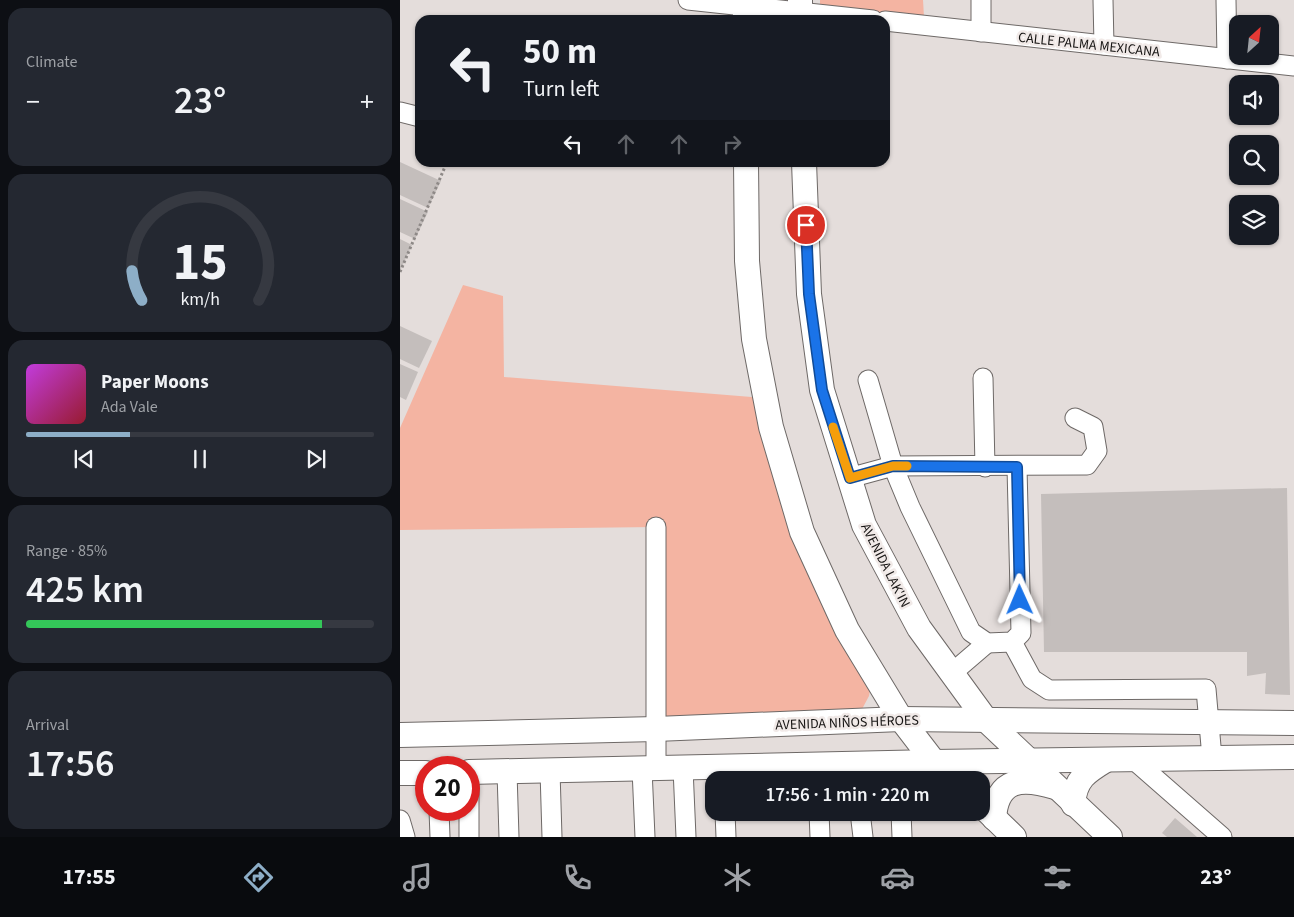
<!DOCTYPE html>
<meta charset="utf-8">
<style>
body{margin:0;font-family:"Source Sans 3",sans-serif;background:#242831;color:#f1f3f6;height:100vh;display:flex;flex-direction:column;font-size:19px;white-space:nowrap}
*{box-sizing:border-box;margin:0}
p{font-size:16px;color:#9ea1a6}
.icon{flex:none;width:28px;height:28px;fill:none;stroke:currentColor;stroke-width:2;stroke-linecap:round;stroke-linejoin:round}
.map{position:relative;flex:1;overflow:hidden}
.side{display:flex;flex-direction:column;gap:8px;padding:8px;background:#0d0f14;width:400px}
.side>*{flex:none}
.banner{position:absolute;left:15px;top:15px;width:475px;height:152px;border-radius:15px;box-shadow:0 1px 4px #0004;background:#171b24;color:#f1f3f6;overflow:hidden}
.needle{width:32px;rotate:27deg}
.controls{position:absolute;left:829px;top:15px;display:grid;gap:10px}
.controls a{display:grid;place-items:center;width:50px;height:50px;border-radius:10px;background:#171b24;box-shadow:0 1px 4px #0004;font-size:25px}
.speed{position:absolute;left:15px;top:756px;display:flex;gap:10px;font-size:25px;font-weight:700;text-align:center}
.speed>*{display:grid;place-content:center;width:65px;height:65px;border-radius:50%;background:#171b24;box-shadow:0 1px 4px #0004;line-height:1}
.speed .limit{border:8px solid #d22;background:#fff;color:#111}
.pin{position:absolute;display:grid;place-items:center;width:42px;height:42px;color:#fff;margin:-21px;border:2px solid #fff;border-radius:50%;box-shadow:0 1px 5px #0007}
.me{position:absolute;width:55px;margin:-28px;rotate:359deg;stroke-linejoin:round;filter:drop-shadow(0 0 4px #0008)}
.turn{display:flex;align-items:center;gap:18px;height:105px;padding:0 25px;font-size:22px}
.turn .icon{width:65px;height:65px;stroke-width:2.5}
.turn b{display:block;font-size:35px;line-height:42px}
.lanes{display:flex;align-items:center;height:48px;padding:0 25px;background:#0003;justify-content:center;gap:25px;direction:ltr}
.lanes .off{opacity:.35}
.big{font-size:38px;font-weight:600;line-height:1.1}
.side .tile{flex:1;display:flex;flex-direction:column;justify-content:center;gap:8px;min-width:0;padding:0 18px;border-radius:15px;background:#242831}
.side .dial{align-items:center;gap:0}
.dial svg{height:130px;overflow:visible;fill:none;stroke:#363941;stroke-width:7;stroke-linecap:round;text-anchor:middle}
.dial text{fill:#f1f3f6;stroke:none}
.song{display:flex;align-items:center;gap:15px}
.cover{width:60px;height:60px;border-radius:8px;background:linear-gradient(135deg,hsl(290 70% 55%),hsl(350 70% 35%))}
.played{height:5px;border-radius:2px;background:linear-gradient(90deg,#8daec7 30%,#363941 30%)}
.keys{display:flex;justify-content:space-around;direction:ltr}
.heat{display:flex;justify-content:space-between;align-items:center;font-size:28px;direction:ltr}
.charge{height:8px;border-radius:4px;background:linear-gradient(90deg,#34c759 85%,#363941 0)}
.trip{position:absolute;left:305px;top:771px;width:285px;height:50px;border-radius:15px;background:#171b24;box-shadow:0 1px 4px #0004;font-weight:600;line-height:50px;text-align:center}
.dock{display:flex;height:80px;justify-content:space-around;align-items:center;background:#090b0e;color:#9ea1a6}
.dock .icon{width:35px;height:35px}
.dock .current{color:#8daec7}
.dock b{font-size:22px;color:#f1f3f6}
main{display:flex;flex:1;min-height:0}
.map>svg:first-child{display:block}
</style>
<main>
<section class="side">
<div class="tile"><p>Climate</p>
<div class="heat"><a>−</a><b class="big">23°</b><a>+</a></div>
</div>
<div class="tile dial"><svg viewBox="0 0 100 80">
<path d="M14 69A42 42 0 1 1 86 69"/>
<path d="M14 69A42 42 0 0 1 8 51" stroke="#8daec7"/>
<text x="50" y="56" font-size="32" font-weight="700">15</text>
<text x="50" y="72" font-size="11">km/h</text>
</svg></div>
<div class="tile">
<div class="song"><i class="cover"></i><div><b>Paper Moons</b><p>Ada Vale</p></div></div>
<div class="played"></div>
<div class="keys"><svg class="icon" aria-label="previous" viewBox="0 0 24 24"><path d="M18 5L8 12l10 7zM5 5v14"/></svg><svg class="icon" aria-label="pause" viewBox="0 0 24 24"><path d="M8 5v14M16 5v14"/></svg><svg class="icon" aria-label="next" viewBox="0 0 24 24"><path d="M6 5l10 7-10 7zM19 5v14"/></svg></div>
</div>
<div class="tile"><p>Range · 85%</p><b class="big">425 km</b><div class="charge"></div></div>
<div class="tile"><p>Arrival</p><b class="big">17:56</b></div>
</section>
<div class="map">
<svg width="894" height="837" viewBox="0 0 894 837">
<rect width="100%" height="100%" fill="#e4dddb"/>
<g fill="#f4b4a2">
<polygon points="420,0 523,0 524,17 420,9"/>
<polygon points="63,285 103,296 104,377 365,398 390,492 473,674 469,696 461,711 256,729 256,527 0,530 0,428"/>
</g>
<g fill="#c4bebc">
<polygon points="0,162 41,181 28,208 0,195"/>
<polygon points="0,199 28,212 15,239 0,232"/>
<polygon points="0,239 12,245 0,271"/>
<polygon points="0,326 32,341 19,368 0,359"/>
<polygon points="0,364 18,372 6,400 0,397"/>
<polygon points="887,488 890,695 865,694 866,673 847,676 847,652 644,652 641,494"/>
<polygon points="775,818 797,837 767,837 762,833"/>
</g>
<g fill="none" stroke-linecap="round" stroke-linejoin="round">
<g stroke="#6e6967" stroke-width="21">
<g id="minor">
<polyline points="288,0 473,20"/>
<polyline points="581,0 581,32"/>
<polyline points="703,0 704,45"/>
<polyline points="826,0 827,59"/>
<polyline points="485,21 894,66"/>
<polyline points="0,112 20,117"/>
<polyline points="583,378 585,467"/>
<polyline points="468,380 493,466 510,507 571,632 587,643 612,642 621,633 617,467"/>
<polyline points="449,478 493,466 687,465 697,451 693,427 675,418"/>
<polyline points="256,527 256,769"/>
<polyline points="612,642 632,679 649,690 806,689 812,758"/>
<polyline points="552,673 587,643"/>
<polyline points="733,759 822,837"/>
<polyline points="498,762 499,780"/>
<polyline points="455,764 457,780"/>
<polyline points="416,765 417,780"/>
<polyline points="283,768 286,837"/>
<polyline points="242,769 245,837"/>
<polyline points="150,771 152,837"/>
<polyline points="107,772 109,837"/>
<polyline points="39,810 40,837"/>
<polyline points="325,812 326,837"/>
<polyline points="419,812 420,837"/>
<polyline points="460,812 463,837"/>
<polyline points="501,812 502,837"/>
<polyline points="0,820 5,837"/>
<polyline points="69,837 69,772"/>
</g>
</g>
<g stroke="#6e6967" stroke-width="26">
<g id="major">
<polyline points="345,0 345,20"/>
<polyline points="400,20 400,0"/>
<polyline points="346,162 347,261 354,339 371,427 402,532 447,630 501,719 534,762 553,780"/>
<polyline points="404,162 409,294 422,390 464,525 519,628 586,720 710,837"/>
<polyline points="0,735 256,729 501,719 894,723"/>
<polyline points="69,772 534,762 894,757"/>
<polyline points="0,773 26,773"/>
<path d="M673,804c2,-25 13,-32 33,-44"/>
<polyline points="583,807 614,837"/>
<path d="M594,818c3,-40 28,-41 61,-31"/>
</g>
</g>
<polyline stroke="#8e8987" stroke-width="3" stroke-dasharray="2.5 2.5" stroke-linecap="butt" points="0,272 47,162"/>
<use href="#minor" stroke="#fff" stroke-width="19"/>
<use href="#major" stroke="#fff" stroke-width="24"/>
</g>
<g fill="none" stroke-linecap="round" stroke-linejoin="round">
<g stroke="#114b97" stroke-width="12">
<polyline id="route" points="406,225 409,294 422,390 450,478 493,466 617,467 620,600"/>
</g>
<use href="#route" stroke="#1a73e8" stroke-width="9"/>
<polyline stroke="#f59e0b" stroke-width="9" points="433,427 450,478 493,466 507,466"/>
</g>
<g text-anchor="middle" stroke-width="5" stroke-linejoin="round" paint-order="stroke">
<g font-size="14" fill="#171514" stroke="#f1eae8">
<text transform="translate(689 44) rotate(6)" y="5">CALLE PALMA MEXICANA</text>
<text transform="translate(486 565) rotate(63)" y="5">AVENIDA LAK'IN</text>
<text transform="translate(447 722) rotate(-2)" y="5">AVENIDA NIÑOS HÉROES</text>
</g>
</g>
</svg>
<div class="controls">
<a><svg class="needle" viewBox="-14 -14 28 28"><path d="M0-13l5 13h-10z" fill="#e53935"/><path d="M0 13l5-13h-10z" fill="#9ea1a6"/></svg></a>
<a><svg class="icon" aria-label="sound" viewBox="0 0 24 24"><path d="M4 9h4l5-4v14l-5-4H4zM17 9q2 3 0 6"/></svg></a>
<a><svg class="icon" aria-label="search" viewBox="0 0 24 24"><circle cx="10" cy="10" r="6"/><path d="M15 15l6 6"/></svg></a>
<a><svg class="icon" aria-label="layers" viewBox="0 0 24 24"><path d="M12 4l9 5-9 5-9-5zM3 14l9 5 9-5"/></svg></a>
</div>
<div class="speed"><div class="limit">20</div></div>
<div class="pin" style="left:406px;top:225px;background:#d93025"><svg class="icon" aria-label="arrive" viewBox="0 0 24 24"><path d="M6 21V4h12l-3 4 3 4H6"/></svg></div>
<svg class="me" style="left:620px;top:600px" viewBox="-20 -20 40 40"><path d="M0-17L14 15 0 8-14 15z" fill="#1a73e8" stroke="#fff" stroke-width="4"/></svg>
<div class="trip">17:56 · 1 min · 220 m</div>
<div class="banner">
<div class="turn"><svg class="icon" aria-label="left" viewBox="0 0 24 24"><path d="M17 20v-9H6M10 6l-5 5 5 5"/></svg><div><b>50 m</b>Turn left</div></div>
<div class="lanes"><svg class="icon" aria-label="left" viewBox="0 0 24 24"><path d="M17 20v-9H6M10 6l-5 5 5 5"/></svg><svg class="icon off" aria-label="ahead" viewBox="0 0 24 24"><path d="M12 20V5M6 11l6-6 6 6"/></svg><svg class="icon off" aria-label="ahead" viewBox="0 0 24 24"><path d="M12 20V5M6 11l6-6 6 6"/></svg><svg class="icon off" aria-label="right" viewBox="0 0 24 24"><path d="M7 20v-9h11M14 6l5 5-5 5"/></svg></div>
</div>
</div>
</main>
<nav class="dock">
<b>17:55</b>
<svg class="icon current" aria-label="directions" viewBox="0 0 24 24"><path d="M12 3l9 9-9 9-9-9zM9 14v-3h6M13 9l2 2-2 2"/></svg>
<svg class="icon" aria-label="music" viewBox="0 0 24 24"><path d="M9 18V5l10-2v13"/><circle cx="6" cy="18" r="3"/><circle cx="16" cy="16" r="3"/></svg>
<svg class="icon" aria-label="phone" viewBox="0 0 24 24"><path d="M5 4h4l2 5-3 2q2 4 5 5l2-3 5 2v4C11 20 4 13 5 4z"/></svg>
<svg class="icon" aria-label="climate" viewBox="0 0 24 24"><path d="M12 3v18M4 7l16 10M4 17L20 7"/></svg>
<svg class="icon" aria-label="car" viewBox="0 0 24 24"><path d="M5 17H2v-5l4-1 3-4h7l3 4 3 1v5h-3M9 17h6M6 11h13"/><circle cx="7" cy="17" r="2"/><circle cx="17" cy="17" r="2"/></svg>
<svg class="icon" aria-label="filters" viewBox="0 0 24 24"><path d="M4 7h16M4 17h16"/><circle cx="9" cy="7" r="2"/><circle cx="15" cy="17" r="2"/></svg>
<b>23°</b>
</nav>
